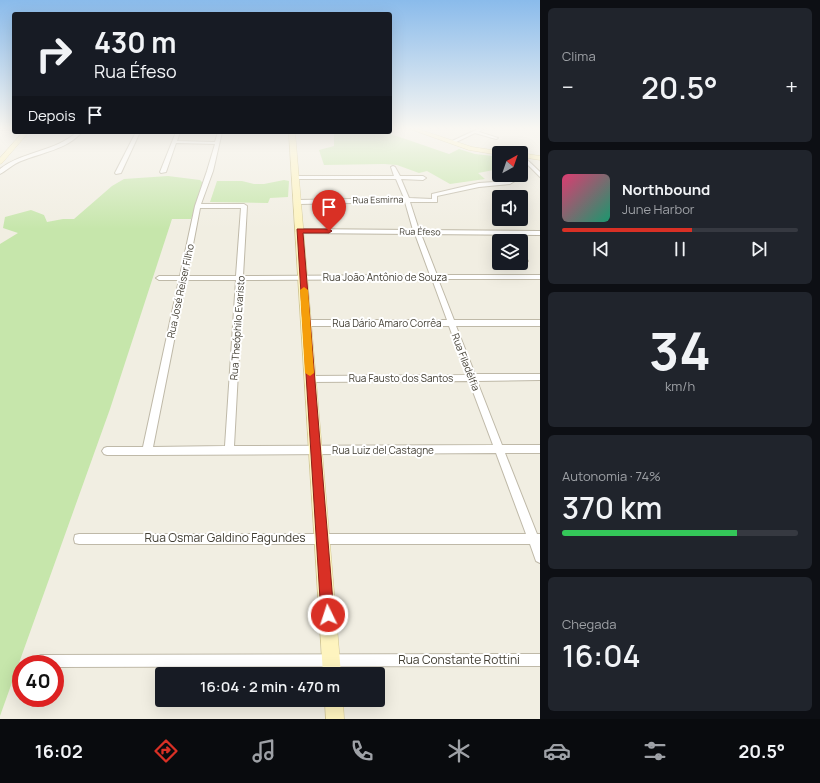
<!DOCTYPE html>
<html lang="pt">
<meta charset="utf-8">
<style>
body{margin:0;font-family:Manrope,sans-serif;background:#20242c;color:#f1f3f6;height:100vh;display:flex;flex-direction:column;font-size:15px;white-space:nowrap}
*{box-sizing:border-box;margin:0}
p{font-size:13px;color:#9ea1a6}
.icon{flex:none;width:22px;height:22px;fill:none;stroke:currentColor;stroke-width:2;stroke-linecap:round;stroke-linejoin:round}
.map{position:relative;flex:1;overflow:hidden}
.drawer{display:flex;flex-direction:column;gap:8px;padding:8px;background:#0d0f14;width:280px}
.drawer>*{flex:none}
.top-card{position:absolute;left:12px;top:12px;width:380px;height:122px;border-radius:4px;box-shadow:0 4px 16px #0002;background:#171b24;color:#f1f3f6;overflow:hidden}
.needle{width:26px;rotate:40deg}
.controls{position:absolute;left:492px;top:146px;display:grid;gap:8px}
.controls a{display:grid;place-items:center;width:36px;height:36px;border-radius:4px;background:#171b24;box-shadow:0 4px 16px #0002;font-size:20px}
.speed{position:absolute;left:12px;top:655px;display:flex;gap:8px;font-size:20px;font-weight:700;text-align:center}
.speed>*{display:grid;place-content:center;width:52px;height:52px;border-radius:50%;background:#171b24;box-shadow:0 4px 16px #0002;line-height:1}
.speed .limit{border:6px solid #d22;background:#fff;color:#111}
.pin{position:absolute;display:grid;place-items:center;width:34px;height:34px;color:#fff;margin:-41px -17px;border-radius:50% 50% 50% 0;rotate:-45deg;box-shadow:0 0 4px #0007}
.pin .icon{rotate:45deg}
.me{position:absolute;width:44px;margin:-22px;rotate:356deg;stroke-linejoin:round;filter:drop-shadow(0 0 3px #0008)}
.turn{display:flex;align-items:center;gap:14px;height:84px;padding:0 16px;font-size:18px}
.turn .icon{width:52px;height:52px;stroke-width:2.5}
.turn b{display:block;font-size:28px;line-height:34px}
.then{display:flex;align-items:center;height:38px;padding:0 16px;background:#0003;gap:8px;font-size:15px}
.big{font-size:30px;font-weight:600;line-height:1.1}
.drawer .tile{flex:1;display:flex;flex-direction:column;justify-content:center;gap:6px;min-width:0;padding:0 14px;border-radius:6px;background:#20242c}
.drawer .dial{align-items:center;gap:0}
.dial b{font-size:52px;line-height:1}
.song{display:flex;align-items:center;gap:12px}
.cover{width:48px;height:48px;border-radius:6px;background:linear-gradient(135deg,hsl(340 70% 55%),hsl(160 70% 35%))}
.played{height:4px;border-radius:2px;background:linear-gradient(90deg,#d93025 55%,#363941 55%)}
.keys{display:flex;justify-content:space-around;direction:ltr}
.heat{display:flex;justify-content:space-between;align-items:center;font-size:22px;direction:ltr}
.charge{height:6px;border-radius:3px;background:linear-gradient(90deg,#34c759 74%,#363941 0)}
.trip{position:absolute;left:155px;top:667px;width:230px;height:40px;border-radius:4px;background:#171b24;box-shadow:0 4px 16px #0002;font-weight:600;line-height:40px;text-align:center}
.tabs{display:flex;height:64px;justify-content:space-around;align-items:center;background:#090b0e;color:#9ea1a6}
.tabs .icon{width:28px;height:28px}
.tabs .on{color:#d93025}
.tabs b{font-size:18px;color:#f1f3f6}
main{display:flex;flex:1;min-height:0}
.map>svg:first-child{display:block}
</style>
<main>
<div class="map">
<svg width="540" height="719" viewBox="0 0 540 719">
<rect width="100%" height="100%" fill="#f1eee2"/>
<g fill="#c6e6ab">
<polygon points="334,134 391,134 449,154 459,149 475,154 493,156 499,162 499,169 478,173 485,179 450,184 427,171 419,173 397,165 384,164 324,165 319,150 334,146"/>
<polygon points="168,176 200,180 203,183 191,219 172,219 110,409 0,716 0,244 18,233 3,228 5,217 31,210 44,215 47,222 63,219 74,219 112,186 124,179"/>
<polygon points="284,180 289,181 288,197 270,198 268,203 210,202 217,181 242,181 254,184 264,184"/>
</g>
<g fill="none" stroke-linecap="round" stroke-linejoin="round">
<g stroke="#bfb9a8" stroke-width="2">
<g id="street">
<rect x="0" y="129" width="14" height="1"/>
<polygon points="478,129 483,129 479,132 498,138 496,139 475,133 454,143 450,142"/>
<path d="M77,132h5c-16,18 -39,20 -61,29 -8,3 -14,9 -21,13v-5c23,-18 55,-17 77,-37z"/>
<polygon points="136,132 140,132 121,173 116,174 115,173"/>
<path d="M176,132h4l-3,9 38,1 3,-10h4l-9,39 -12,33h43l3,2 -4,70 187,-1 -15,-41 -116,-1 -3,-2 3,-2 114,1 -8,-28 -107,2 -3,-2 3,-2 106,-2 -8,-19h-100l-3,-2 1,-1h100l-3,-9 2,-1 2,1 5,9h23l3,2 -3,2 -22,-1 8,19 23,1v-5l47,-11 30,-2 3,-3 -2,-3h6l2,4 -8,5 -31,3 -42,9v6h-27l9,28 121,1v4l-119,-1 16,41h103v4h-102l16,41h86v6h-84l19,48h65v6l-63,1 25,64h38v8h-35l32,81h3v29l-4,-2 -6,-17h-451l-4,-1 -1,-4 1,-4 4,-1h447l-30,-81 -349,2h-40l-3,-1 -2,-3 2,-3 3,-1h36l36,-167h-20l-3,-2 3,-2h21l15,-70 12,-35 8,-27 -39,-1 -10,29 -5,1 -1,-1zM200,208h41l-5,68h-49zM432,279l15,41h-141l-4,3 4,3h143l18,49 -157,1 -3,1 -1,2 1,2 3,1 159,-1 24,64 -259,1 9,-166zM186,280h50l-11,166 -72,1z"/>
<polygon points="521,154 540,172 540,177 521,158"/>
<polygon points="521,253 523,254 528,261 527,262 523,262 521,260"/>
<polygon points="540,654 540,666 55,667 55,664 36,664 35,661 37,657 41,655"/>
</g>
</g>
<g stroke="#d1c692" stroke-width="1">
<g id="secondary">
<polygon points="410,129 418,129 472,147 499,151 502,153 499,153 499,155 469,150"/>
<polygon points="23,132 29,132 2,163 0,164 0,158"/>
<polygon points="289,132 295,132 341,674 323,674"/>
<polygon points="521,153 540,156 540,160 521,157"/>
<polygon points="325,700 343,700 344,719 326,719"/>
</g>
</g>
<use href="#street" fill="#fff" fill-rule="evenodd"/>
<use href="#secondary" fill="#fef4bf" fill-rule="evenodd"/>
</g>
<linearGradient id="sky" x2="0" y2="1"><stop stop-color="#8abbeb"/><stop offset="0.56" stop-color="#f9f7f2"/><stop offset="1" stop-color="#f9f7f2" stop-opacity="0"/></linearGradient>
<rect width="540" height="229" fill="url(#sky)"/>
<polygon fill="#d93025" stroke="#8d1f18" points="297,229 329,229 332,231 329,233 303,233 334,615 332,620 328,622 323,620 321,615"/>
<polygon fill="#f59e0b" points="304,287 308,290 314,373 310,376 305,373 300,290"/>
<g text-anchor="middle" stroke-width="4" stroke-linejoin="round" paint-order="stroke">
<g font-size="9" fill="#423e33" stroke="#fff">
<text transform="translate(378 200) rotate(-1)" y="3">Rua Esmirna</text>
<text transform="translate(420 232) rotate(1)" y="3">Rua Éfeso</text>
</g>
<g font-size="10" fill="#423e33" stroke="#fff">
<text x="385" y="281">Rua João Antônio de Souza</text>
<text transform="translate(180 291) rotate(-78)" y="4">Rua José Reiser Filho</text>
<text x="387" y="327">Rua Dário Amaro Corrêa</text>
<text transform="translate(237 328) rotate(-86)" y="4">Rua Theóphilo Evaristo</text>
<text transform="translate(466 362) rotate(69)" y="4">Rua Filadélfia</text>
<text x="401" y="382">Rua Fausto dos Santos</text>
<text x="383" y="454">Rua Luiz del Castagne</text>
</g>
<g font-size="12" fill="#423e33" stroke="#fff">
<text x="225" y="542">Rua Osmar Galdino Fagundes</text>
<text x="459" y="664">Rua Constante Rottini</text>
</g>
</g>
</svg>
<div class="controls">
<a><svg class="needle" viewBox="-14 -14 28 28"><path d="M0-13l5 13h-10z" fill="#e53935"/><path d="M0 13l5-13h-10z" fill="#9ea1a6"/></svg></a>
<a><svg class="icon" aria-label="sound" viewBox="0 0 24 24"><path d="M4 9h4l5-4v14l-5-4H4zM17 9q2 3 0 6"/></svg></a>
<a><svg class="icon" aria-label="layers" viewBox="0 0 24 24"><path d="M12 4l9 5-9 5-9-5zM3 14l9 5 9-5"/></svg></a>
</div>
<div class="speed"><div class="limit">40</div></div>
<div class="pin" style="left:329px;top:231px;background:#d93025"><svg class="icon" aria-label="arrive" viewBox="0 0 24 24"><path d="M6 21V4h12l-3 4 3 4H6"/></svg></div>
<svg class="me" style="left:328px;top:615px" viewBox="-20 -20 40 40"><circle r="17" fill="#d93025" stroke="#fff" stroke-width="3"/><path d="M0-11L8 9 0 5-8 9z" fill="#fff"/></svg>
<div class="trip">16:04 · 2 min · 470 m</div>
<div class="top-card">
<div class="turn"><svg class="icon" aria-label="right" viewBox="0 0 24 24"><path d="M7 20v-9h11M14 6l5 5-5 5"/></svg><div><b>430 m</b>Rua Éfeso</div></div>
<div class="then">Depois<svg class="icon" aria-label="arrive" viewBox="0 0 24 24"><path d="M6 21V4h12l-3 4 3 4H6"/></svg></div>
</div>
</div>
<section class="drawer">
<div class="tile"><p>Clima</p>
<div class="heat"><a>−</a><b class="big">20.5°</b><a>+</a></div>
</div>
<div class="tile">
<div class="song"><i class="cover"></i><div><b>Northbound</b><p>June Harbor</p></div></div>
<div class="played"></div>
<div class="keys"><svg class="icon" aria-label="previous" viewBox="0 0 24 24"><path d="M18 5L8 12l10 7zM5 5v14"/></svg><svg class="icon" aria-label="pause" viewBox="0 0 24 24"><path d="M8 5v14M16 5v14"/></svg><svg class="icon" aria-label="next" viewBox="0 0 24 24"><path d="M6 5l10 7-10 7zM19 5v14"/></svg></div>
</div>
<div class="tile dial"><b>34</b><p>km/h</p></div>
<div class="tile"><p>Autonomia · 74%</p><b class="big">370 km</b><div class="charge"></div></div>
<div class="tile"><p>Chegada</p><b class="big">16:04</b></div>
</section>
</main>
<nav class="tabs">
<b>16:02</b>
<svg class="icon on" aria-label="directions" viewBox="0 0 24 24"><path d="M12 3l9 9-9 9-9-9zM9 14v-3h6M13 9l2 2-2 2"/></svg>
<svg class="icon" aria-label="music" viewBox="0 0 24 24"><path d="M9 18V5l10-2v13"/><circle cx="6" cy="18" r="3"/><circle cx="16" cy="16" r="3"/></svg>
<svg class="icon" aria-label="phone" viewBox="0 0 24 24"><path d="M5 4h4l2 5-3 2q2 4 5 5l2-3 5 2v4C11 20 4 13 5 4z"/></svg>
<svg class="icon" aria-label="climate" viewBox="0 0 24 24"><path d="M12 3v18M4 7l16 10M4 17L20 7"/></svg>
<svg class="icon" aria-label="car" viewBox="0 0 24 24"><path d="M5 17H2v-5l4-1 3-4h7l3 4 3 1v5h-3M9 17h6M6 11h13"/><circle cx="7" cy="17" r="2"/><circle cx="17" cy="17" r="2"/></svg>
<svg class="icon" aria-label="filters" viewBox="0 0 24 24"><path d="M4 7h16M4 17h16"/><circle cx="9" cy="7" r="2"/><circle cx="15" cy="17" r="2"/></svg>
<b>20.5°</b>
</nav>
